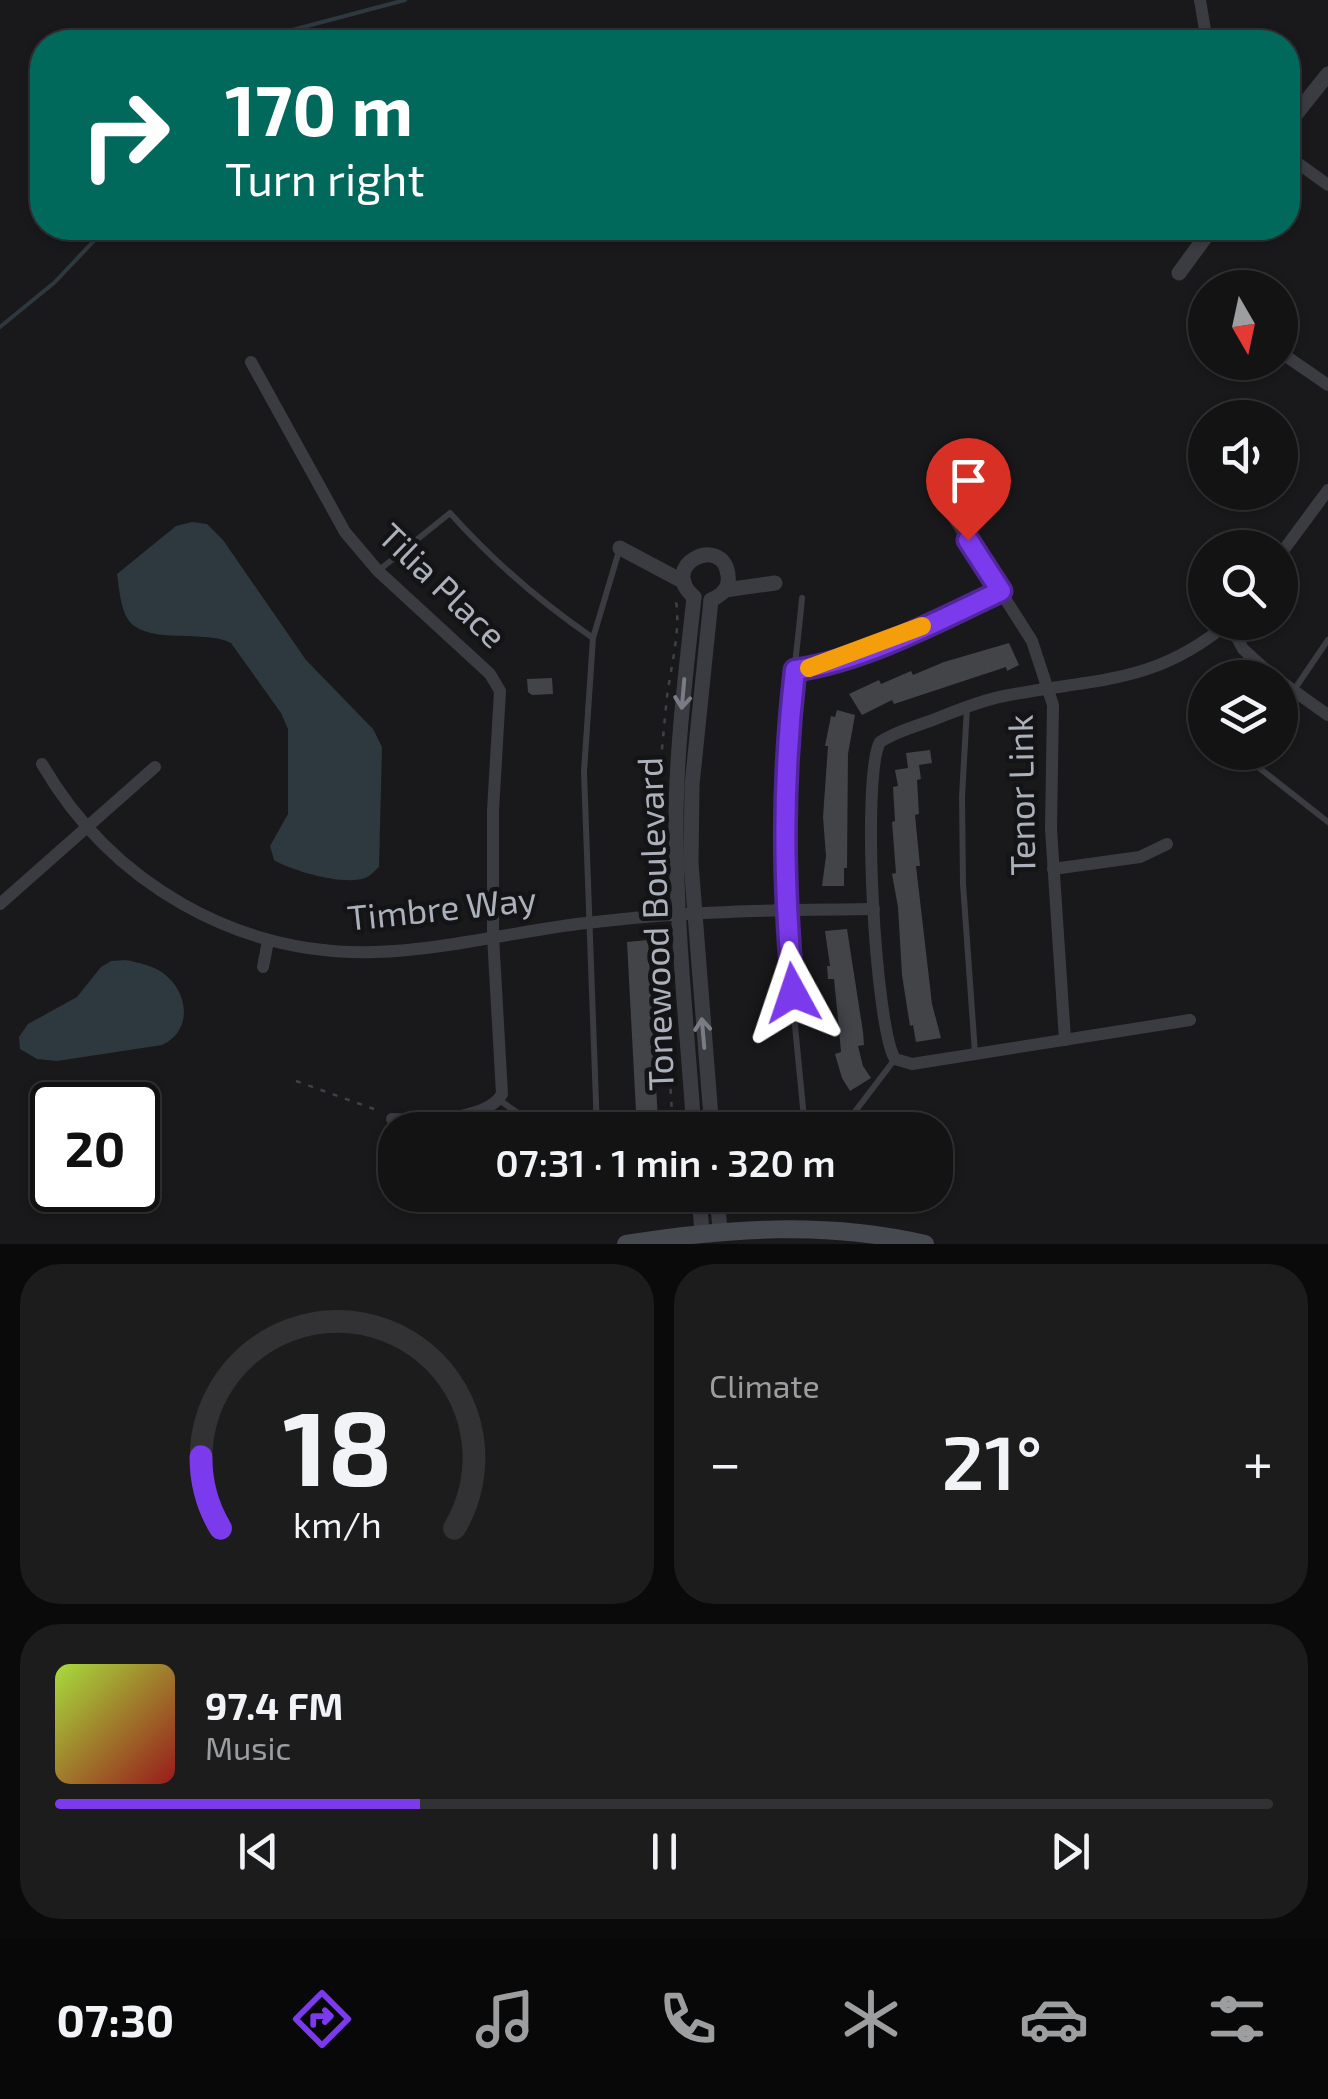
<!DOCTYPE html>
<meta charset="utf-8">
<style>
body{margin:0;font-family:"Exo 2",sans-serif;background:#1c1c1d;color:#f1f3f6;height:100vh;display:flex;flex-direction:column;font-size:38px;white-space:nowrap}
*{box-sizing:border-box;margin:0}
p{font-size:32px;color:#9d9ea0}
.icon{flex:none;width:55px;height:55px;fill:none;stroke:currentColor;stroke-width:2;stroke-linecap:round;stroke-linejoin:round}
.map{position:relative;height:1244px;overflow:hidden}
.drawer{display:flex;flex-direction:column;gap:20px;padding:20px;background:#0a0a0b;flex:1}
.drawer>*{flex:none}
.top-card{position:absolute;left:30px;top:30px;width:1270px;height:210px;border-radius:40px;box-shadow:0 2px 8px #0004,0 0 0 2px #323234;background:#00695c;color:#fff;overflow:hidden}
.needle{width:65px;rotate:171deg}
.controls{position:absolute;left:1188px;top:270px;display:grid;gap:20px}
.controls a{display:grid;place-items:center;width:110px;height:110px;border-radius:50%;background:#131314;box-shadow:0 2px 8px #0004,0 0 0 2px #323234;font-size:50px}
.speed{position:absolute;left:30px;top:1082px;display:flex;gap:20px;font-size:50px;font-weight:700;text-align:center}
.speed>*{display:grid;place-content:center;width:130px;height:130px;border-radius:50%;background:#131314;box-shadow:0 2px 8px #0004,0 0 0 2px #323234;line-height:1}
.speed .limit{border:5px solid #111;border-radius:15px;background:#fff;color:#111}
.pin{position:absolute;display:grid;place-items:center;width:85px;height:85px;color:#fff;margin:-102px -42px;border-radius:50% 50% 50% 0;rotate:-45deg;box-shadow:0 0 10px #0007}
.pin .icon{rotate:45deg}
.me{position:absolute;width:110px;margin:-55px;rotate:355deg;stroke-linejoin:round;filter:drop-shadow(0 0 8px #0008)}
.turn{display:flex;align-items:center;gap:35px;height:210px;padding:0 30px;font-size:45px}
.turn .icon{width:130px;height:130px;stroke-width:2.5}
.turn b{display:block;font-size:70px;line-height:85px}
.big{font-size:75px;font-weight:600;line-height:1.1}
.drawer .tile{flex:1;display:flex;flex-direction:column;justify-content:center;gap:15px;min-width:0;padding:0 35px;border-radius:40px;background:#1c1c1d}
.drawer .dial{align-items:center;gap:0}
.dial svg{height:260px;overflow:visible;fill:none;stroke:#323234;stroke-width:7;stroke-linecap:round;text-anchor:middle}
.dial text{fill:#f1f3f6;stroke:none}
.song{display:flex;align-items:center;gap:30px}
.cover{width:120px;height:120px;border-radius:15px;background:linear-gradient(135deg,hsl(80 70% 55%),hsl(0 70% 35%))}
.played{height:10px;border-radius:5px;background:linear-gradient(90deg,#7c3aed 30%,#323234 30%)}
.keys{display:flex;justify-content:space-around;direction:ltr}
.heat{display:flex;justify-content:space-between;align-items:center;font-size:55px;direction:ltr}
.drawer .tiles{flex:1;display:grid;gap:20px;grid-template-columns:1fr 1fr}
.tile:last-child{grid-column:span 2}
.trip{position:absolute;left:378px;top:1112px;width:575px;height:100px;border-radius:40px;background:#131314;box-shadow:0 2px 8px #0004,0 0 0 2px #323234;font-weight:600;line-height:100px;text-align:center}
.dock{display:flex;height:160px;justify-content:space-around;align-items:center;background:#080808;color:#9d9ea0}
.dock .icon{width:70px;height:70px}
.dock .on{color:#7c3aed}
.dock b{font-size:45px;color:#f1f3f6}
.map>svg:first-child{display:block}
</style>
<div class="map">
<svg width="1328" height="1244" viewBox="0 0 1328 1244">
<rect width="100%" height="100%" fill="#19191b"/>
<g fill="#2e383f">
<path d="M192,522l15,2 16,16 83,120 67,69 9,18 -3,120c-5,4 -8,9 -14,11 -21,8 -73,-7 -91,-18l-4,-14 18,-32v-85l-7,-16 -50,-70c-28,-15 -92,5 -106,-29 -5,-12 -6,-27 -8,-40l59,-48z"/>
<path d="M126,960c13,3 26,5 37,13 26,19 30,58 -1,72l-105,16 -20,-2 -17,-10 -1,-12 9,-13 49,-27 24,-30 10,-6z"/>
</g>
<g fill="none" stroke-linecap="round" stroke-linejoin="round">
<g stroke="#2e383f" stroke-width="4">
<polyline points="247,42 405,0"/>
<polyline points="0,327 55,282 106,228"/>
</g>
</g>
<g fill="#434448">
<polygon points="1009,643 1019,665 1007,671 1006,667 894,704 892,700 862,715 849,694 879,680 881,684 911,671 913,675 944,662"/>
<polygon points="552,678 553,694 532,695 528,692 527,679"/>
<polygon points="837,710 855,715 848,754 847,868 844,868 844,886 822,886 826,856 823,817 828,746 825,746 831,716 835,717"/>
<polygon points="930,750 932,763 919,765 921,779 917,780 919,814 915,815 920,866 916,866 932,1004 941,1038 916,1042 913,1025 910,1026 902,975 898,907 892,874 896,873 892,822 895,821 893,787 898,786 895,770 908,768 906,753"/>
<polygon points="847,929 863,1032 864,1045 858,1046 863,1066 871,1078 850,1091 842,1078 835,1054 841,1052 839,1029 834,979 828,979 827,966 830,966 825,931"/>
<polygon points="648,940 658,1121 655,1121 656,1130 637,1130 627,942"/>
</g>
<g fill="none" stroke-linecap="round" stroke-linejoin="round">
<g stroke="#3f4147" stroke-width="2.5" stroke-dasharray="5 8" stroke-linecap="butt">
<path d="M663,892c-10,-60 -2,-135 4,-195 4,-32 15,-70 8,-101"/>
<polyline points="666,933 666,1013 673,1130"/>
<polyline points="296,1081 374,1109"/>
</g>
<g stroke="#3b3c42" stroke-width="6">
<path d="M378,571l72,-58c43,48 89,88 143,125"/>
<path d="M802,598c-7,76 -19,151 -19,228 0,101 13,203 22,304"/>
<path d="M795,670c67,-8 144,-50 205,-79"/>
<polyline points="1294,690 1328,640"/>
<polyline points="967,707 962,797 963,884 975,1053"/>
<polyline points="1239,752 1328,822"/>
<polyline points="499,1100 543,1130"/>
<polyline points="597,1130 584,772 593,638 619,551"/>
<polyline points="841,1130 895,1059"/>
</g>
<g stroke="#3b3c42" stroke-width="12">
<polyline points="1200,0 1207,42"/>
<polyline points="1288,156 1328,185"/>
<polyline points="1280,352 1328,385"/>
<path d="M251,362l94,170 33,39 112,103 10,17 -7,120v125l9,158c-15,27 -82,27 -110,25"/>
<polyline points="952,515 1032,641 1053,705 1051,829 1065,1040"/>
<polyline points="1280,555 1328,490"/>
<polyline points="1229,623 1243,649 1275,678"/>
<polyline points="1280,681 1328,715"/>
<path d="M42,764c69,119 195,192 333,188 70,-2 141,-21 211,-29 95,-12 192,-13 288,-14"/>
<polyline points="1053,869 1140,857 1167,844"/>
<polyline points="0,904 155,767"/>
<polyline points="263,967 268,941"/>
<path d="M1190,1020l-278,44 -17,-5c-20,-32 -34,-283 -15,-317 15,-10 33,-15 50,-21 24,-9 48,-20 74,-25 89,-18 150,-10 225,-74"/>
</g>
<g stroke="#3b3c42" stroke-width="15">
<polyline points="1288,124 1328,74"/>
<polyline points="1179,273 1212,228"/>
<polyline points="620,548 684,582"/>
<polyline points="725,590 775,583"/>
<path d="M694,597c-8,76 -18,151 -18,228 0,102 11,204 18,305"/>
<path d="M694,597c-37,-32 29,-64 34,-22 2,13 -6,20 -17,25"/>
<polyline points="711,600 692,785 691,863 712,1130"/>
<polyline points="699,1195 702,1232"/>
<polyline points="717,1195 720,1230"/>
</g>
<path stroke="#474950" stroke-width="18" d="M626,1244c99,-16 200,-23 299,0"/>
</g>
<defs><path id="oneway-shaft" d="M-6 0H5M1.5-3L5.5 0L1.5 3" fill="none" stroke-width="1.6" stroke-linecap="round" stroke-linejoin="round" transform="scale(2.5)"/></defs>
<g stroke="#797c85">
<use href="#oneway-shaft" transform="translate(683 694) rotate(95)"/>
<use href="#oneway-shaft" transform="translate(703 1033) rotate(-95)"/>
</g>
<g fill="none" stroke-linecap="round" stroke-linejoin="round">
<g stroke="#51269a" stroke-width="25">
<path id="route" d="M793,993c-10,-114 -11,-209 2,-323 68,-9 145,-50 206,-79l-33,-51"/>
</g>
<use href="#route" stroke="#7c3aed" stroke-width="18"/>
<polyline stroke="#f59e0b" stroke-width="18" points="809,668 922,626"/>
</g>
<g text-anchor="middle" stroke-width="9" stroke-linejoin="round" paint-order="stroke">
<g font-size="35" fill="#abb0bb" stroke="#141416">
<text transform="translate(442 586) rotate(44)" y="12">Tilia Place</text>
<text transform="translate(1022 795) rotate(-91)" y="12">Tenor Link</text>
<text transform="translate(442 909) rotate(-6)" y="12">Timbre Way</text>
<text transform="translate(656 924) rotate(-92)" y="12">Tonewood Boulevard</text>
</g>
</g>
</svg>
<div class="controls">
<a><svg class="needle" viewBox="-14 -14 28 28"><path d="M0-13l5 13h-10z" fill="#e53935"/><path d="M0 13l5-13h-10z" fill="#9d9ea0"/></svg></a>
<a><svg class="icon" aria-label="sound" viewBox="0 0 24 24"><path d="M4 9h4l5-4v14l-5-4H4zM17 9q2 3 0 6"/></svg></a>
<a><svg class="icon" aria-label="search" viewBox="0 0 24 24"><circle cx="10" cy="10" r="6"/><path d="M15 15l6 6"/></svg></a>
<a><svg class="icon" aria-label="layers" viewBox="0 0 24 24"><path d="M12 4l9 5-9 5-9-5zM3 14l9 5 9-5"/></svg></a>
</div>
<div class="speed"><div class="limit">20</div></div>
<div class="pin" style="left:968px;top:540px;background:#d93025"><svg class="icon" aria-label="arrive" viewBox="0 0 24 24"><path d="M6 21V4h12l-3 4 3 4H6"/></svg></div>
<svg class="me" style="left:793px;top:993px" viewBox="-20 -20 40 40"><path d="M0-17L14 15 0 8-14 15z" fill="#7c3aed" stroke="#fff" stroke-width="4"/></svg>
<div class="trip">07:31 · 1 min · 320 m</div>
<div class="top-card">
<div class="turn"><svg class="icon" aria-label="right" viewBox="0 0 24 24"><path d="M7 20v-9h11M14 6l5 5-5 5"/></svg><div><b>170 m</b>Turn right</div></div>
</div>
</div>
<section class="drawer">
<div class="tiles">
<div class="tile dial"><svg viewBox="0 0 100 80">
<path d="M14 69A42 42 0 1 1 86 69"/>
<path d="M14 69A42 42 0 0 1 8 47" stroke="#7c3aed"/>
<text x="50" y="56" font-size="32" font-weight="700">18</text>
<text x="50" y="72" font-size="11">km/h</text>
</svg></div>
<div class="tile"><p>Climate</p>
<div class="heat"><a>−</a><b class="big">21°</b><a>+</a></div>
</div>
<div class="tile">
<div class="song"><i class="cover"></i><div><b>97.4 FM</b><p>Music</p></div></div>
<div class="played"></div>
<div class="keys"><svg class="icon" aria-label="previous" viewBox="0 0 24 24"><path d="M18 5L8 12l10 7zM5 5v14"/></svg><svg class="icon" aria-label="pause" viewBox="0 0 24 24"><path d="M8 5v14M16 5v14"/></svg><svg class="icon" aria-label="next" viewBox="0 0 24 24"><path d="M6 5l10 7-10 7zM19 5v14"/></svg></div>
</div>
</div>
</section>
<nav class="dock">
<b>07:30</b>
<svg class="icon on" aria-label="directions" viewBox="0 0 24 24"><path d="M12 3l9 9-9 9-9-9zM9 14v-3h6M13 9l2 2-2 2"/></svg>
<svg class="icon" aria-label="music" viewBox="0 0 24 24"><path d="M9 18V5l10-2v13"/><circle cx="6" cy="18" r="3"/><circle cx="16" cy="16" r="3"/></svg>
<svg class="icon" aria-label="phone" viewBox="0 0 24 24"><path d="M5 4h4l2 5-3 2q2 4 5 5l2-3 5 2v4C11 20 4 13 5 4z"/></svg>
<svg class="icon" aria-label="climate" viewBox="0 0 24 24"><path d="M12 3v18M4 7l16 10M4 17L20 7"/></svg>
<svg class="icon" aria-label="car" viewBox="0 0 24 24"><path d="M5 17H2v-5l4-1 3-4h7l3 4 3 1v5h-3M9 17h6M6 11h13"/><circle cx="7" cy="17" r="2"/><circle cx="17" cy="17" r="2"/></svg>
<svg class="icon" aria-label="filters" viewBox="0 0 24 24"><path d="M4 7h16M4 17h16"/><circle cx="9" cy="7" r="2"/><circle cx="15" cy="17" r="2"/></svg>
</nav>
